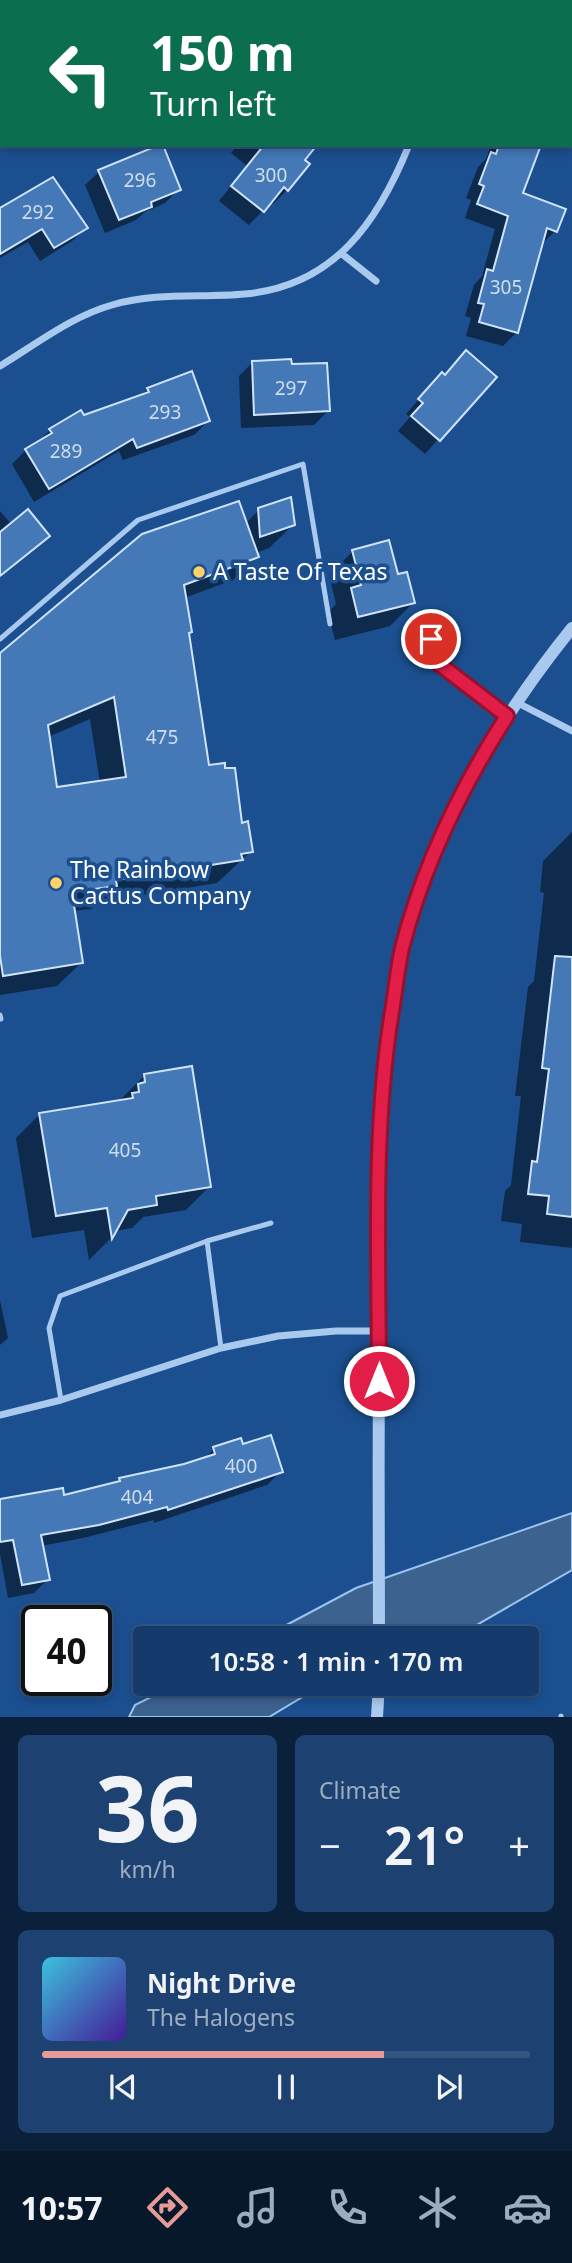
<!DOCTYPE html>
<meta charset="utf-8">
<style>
body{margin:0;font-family:"Noto Sans",sans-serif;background:#1d4271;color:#f1f3f6;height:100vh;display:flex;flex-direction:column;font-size:26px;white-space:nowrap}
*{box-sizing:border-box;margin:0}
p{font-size:23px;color:#9dadc1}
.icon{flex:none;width:38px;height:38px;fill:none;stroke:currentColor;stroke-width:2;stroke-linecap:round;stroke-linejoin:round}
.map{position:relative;height:1717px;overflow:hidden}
.side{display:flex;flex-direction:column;gap:18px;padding:18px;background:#0b203b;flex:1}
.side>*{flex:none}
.guide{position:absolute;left:0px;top:0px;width:572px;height:147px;box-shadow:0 4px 10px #0003,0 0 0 2px #33557e;background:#0b6e4f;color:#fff;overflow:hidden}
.speed{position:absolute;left:21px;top:1605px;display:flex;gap:14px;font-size:35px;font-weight:700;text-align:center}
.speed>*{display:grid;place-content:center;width:91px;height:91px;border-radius:50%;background:#143b6b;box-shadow:0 4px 10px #0003,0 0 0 2px #33557e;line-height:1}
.speed .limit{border:4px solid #111;border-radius:10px;background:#fff;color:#111}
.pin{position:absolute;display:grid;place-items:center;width:60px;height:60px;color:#fff;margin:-30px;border:4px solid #fff;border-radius:50%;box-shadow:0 2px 7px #0007}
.me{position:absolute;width:77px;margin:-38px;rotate:0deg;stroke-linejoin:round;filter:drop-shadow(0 0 5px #0008)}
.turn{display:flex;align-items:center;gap:24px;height:147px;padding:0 35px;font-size:32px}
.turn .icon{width:91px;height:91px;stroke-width:2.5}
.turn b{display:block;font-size:49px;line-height:60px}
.big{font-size:52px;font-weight:600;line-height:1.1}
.side .widget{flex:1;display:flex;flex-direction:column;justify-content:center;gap:10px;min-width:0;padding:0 24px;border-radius:10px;background:#1d4271}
.side .dial{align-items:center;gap:0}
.dial b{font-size:91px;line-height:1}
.song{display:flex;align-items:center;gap:21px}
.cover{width:84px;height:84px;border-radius:10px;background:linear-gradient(135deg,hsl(190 70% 55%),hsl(260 70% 35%))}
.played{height:7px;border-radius:4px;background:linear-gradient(90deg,#e69b98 70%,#33557e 70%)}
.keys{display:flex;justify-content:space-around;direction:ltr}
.heat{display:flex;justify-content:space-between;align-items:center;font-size:38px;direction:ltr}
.side .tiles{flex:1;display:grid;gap:18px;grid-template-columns:1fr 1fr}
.widget:last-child{grid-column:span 2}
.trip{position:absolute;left:133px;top:1626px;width:406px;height:70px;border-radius:7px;background:#143b6b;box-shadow:0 4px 10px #0003,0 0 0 2px #33557e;font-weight:600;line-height:70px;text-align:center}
.menu{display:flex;height:112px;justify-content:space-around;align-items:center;background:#08182b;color:#9dadc1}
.menu .icon{width:49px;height:49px}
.menu .on{color:#e69b98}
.menu b{font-size:32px;color:#f1f3f6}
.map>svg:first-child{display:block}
</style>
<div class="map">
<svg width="572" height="1717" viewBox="0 0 572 1717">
<rect width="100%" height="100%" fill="#1b4f8f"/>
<g fill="#3c6290" stroke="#9cc4f0" stroke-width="2">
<polygon points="572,1513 572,1570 461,1634 450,1638 262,1638 356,1588"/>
<polygon points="177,1684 331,1684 316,1689 269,1717 129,1717 135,1705"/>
</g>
<g fill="#0007" fill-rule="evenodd">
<polygon points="0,0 50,0 2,2 0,97"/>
<polygon points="185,0 269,0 271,2 187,2"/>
<polygon points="570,36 572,36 570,58"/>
<polygon points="237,145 312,145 287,190 273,204 271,202 249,225 219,201 247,166 231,153"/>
<polygon points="491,145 538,145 520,194 563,210 555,231 541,245 517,332 503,346 466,336 471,318 465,316 474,285 482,276 495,229 465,218 471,200 466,198 478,167 486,159"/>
<polygon points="99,172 179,189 165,203 145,212 136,220 105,233 85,185"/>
<polygon points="0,211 86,228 72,241 40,261 28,242 0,258"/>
<polygon points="253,362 290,366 328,411 314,425 241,428 239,376"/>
<polygon points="444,377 494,377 425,454 398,431 410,417 406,414 428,389"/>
<polygon points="148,389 208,421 194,435 123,460 119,451 34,502 12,464 26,450 37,443 50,430 140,397"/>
<path d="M259,510l34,15 -24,23 -13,5 1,3 -24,24 -49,18 3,36 20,133 44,84 -34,32 -118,19 -8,7 -18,2 8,52 -24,23 -57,9v-340l245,-131zM90,719l10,64 -45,6 -7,-52z"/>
<polygon points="0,511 12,525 48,536 0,577"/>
<polygon points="353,551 397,576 413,603 390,626 335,640 328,613 336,604 329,575"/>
<polygon points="572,832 572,1248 520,1242 522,1224 501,1221 505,1191 511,1185 521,1096 515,1096 528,987 534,981 544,893 540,892 543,861"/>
<polygon points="145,1075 209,1187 186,1210 143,1217 132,1228 115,1231 111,1238 89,1260 84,1230 32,1238 16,1138 40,1114 121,1101 121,1099"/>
<polygon points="0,1300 8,1338 0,1345"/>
<polygon points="242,1447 281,1471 267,1485 154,1523 154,1520 83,1538 41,1546 48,1579 34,1593 8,1598 0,1554 0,1501 63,1497 115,1484 120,1479 203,1460 214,1449"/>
</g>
<g fill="#4478b7" stroke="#cfe3fa" stroke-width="2" fill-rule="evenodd">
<polygon points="159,145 163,145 181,190 151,202 152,207 119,220 98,170"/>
<polygon points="264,145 317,145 305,160 310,164 288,191 284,187 264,212 231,186"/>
<polygon points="499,145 541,145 523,193 566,209 557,232 547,228 518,333 479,322 484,304 478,303 487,269 493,271 508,216 477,204 484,186 479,184 491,152 496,154"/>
<polygon points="53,177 88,228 54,248 42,229 0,254 0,208"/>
<polygon points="466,350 497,377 440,441 411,416 423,403 418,399 442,372 445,375"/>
<polygon points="291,359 292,364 327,363 330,411 254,415 252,361"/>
<polygon points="192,371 210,421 137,448 133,439 49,489 25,449 52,433 49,429 81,410 84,415 149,392 147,388"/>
<polygon points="291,497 295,525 260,537 258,508"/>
<path d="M239,501l20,56 -75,28 8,47 -3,1 20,132 16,-2v5h10l7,55 6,-2 5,31 -12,2 2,6 -127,20 1,6 -45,6 11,71 -80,13 -3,-20v-303l142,-119zM114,697l12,80 -69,10 -9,-62z"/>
<polygon points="28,509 50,536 0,576 0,532"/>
<polygon points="389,540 398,574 407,572 415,603 358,617 351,588 361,585 352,550"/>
<polygon points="555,956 572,957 572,1217 547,1214 549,1196 528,1194 532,1161 537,1162 549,1069 542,1068"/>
<polygon points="192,1066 211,1187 156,1196 157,1205 128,1210 112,1239 107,1208 56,1216 39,1113 133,1098 132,1093 139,1092 138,1084 145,1082 144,1074"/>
<polygon points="271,1435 283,1472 168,1510 167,1507 99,1525 41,1535 50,1580 22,1585 13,1540 0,1542 0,1499 63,1488 64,1495 120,1481 119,1478 184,1464 215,1454 213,1447 241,1438 243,1444"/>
</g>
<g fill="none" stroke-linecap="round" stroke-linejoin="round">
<g stroke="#a9c9ee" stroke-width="5">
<polyline points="425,615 437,663 507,717"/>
<polyline points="0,639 138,520 303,464 330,624"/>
<polyline points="0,1015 1,1019"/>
<polyline points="207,1241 221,1348"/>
<polyline points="61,1400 49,1328 60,1296 207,1241 271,1223"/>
<polyline points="561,1717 561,1716"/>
</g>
<g stroke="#a9c9ee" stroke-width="7">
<polyline points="460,2 461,0"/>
<polyline points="342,254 376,281"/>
<path d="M0,366c35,-21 72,-50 112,-61 44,-13 89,-7 133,-11 89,-8 133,-72 164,-149"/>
<polyline points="516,702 572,731"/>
<polyline points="0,1415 61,1400 221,1348 278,1336 336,1331 379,1331"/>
</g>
<g stroke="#a9c9ee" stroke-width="12">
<path d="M379,1638c-1,-113 0,-227 0,-340 0,-116 -3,-234 23,-349 4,-15 10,-30 15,-45 33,-102 88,-193 155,-276"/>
<polyline points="377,1717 379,1684"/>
</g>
</g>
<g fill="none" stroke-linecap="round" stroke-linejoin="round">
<g stroke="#92132f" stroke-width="18">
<path id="route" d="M379,1381c0,-125 -7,-252 14,-376 3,-19 5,-39 9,-57 21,-81 60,-162 105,-232l-69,-53 -7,-24"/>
</g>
<use href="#route" stroke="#e11d48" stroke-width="12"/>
</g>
<g fill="#ffd166" stroke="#1b4f8f" stroke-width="2.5">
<circle cx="199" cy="572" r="7"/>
<circle cx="56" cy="883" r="7"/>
</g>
<g text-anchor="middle" stroke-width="7" stroke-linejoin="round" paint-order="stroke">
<g font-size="19" fill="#d0dded">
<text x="271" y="182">300</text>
<text x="140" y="187">296</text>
<text x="38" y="219">292</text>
<text x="506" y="294">305</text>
<text x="291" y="395">297</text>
<text x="165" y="419">293</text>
<text x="66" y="458">289</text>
<text x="162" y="744">475</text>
<text x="125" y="1157">405</text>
<text x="241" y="1473">400</text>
<text x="137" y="1504">404</text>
</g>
<g font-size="23" fill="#fff" stroke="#1b4f8f" text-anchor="start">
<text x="213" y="580">A Taste Of Texas</text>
<text x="70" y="878">The Rainbow<tspan x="70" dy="26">Cactus Company</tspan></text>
</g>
</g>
</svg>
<div class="speed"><div class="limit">40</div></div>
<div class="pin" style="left:431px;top:639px;background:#d93025"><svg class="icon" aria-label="arrive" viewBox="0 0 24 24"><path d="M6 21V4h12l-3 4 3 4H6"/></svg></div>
<svg class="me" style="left:379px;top:1381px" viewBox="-20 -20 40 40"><circle r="17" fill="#e11d48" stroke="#fff" stroke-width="3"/><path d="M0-11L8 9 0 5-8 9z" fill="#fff"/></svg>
<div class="trip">10:58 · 1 min · 170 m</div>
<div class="guide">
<div class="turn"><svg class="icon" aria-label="left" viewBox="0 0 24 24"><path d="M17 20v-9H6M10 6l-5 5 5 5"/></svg><div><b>150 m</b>Turn left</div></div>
</div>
</div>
<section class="side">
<div class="tiles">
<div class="widget dial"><b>36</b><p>km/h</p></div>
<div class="widget"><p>Climate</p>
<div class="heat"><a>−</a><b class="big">21°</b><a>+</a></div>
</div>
<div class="widget">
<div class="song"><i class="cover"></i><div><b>Night Drive</b><p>The Halogens</p></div></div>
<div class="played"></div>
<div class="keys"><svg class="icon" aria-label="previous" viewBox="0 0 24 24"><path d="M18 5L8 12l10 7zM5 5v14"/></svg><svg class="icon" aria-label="pause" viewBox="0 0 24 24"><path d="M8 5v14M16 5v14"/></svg><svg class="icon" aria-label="next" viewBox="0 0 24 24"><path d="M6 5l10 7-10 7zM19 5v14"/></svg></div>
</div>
</div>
</section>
<nav class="menu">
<b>10:57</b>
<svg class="icon on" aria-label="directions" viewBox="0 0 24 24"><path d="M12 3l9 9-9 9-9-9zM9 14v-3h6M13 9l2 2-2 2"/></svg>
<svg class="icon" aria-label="music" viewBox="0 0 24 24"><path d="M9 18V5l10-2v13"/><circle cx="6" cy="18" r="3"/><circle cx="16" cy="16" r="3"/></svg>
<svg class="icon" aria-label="phone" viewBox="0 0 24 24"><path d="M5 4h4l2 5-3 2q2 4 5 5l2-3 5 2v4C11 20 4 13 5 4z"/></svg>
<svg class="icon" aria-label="climate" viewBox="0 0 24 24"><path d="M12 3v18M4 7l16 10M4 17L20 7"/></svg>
<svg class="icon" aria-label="car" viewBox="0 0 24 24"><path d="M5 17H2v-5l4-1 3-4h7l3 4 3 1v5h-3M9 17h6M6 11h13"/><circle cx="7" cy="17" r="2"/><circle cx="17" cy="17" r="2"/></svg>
</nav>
